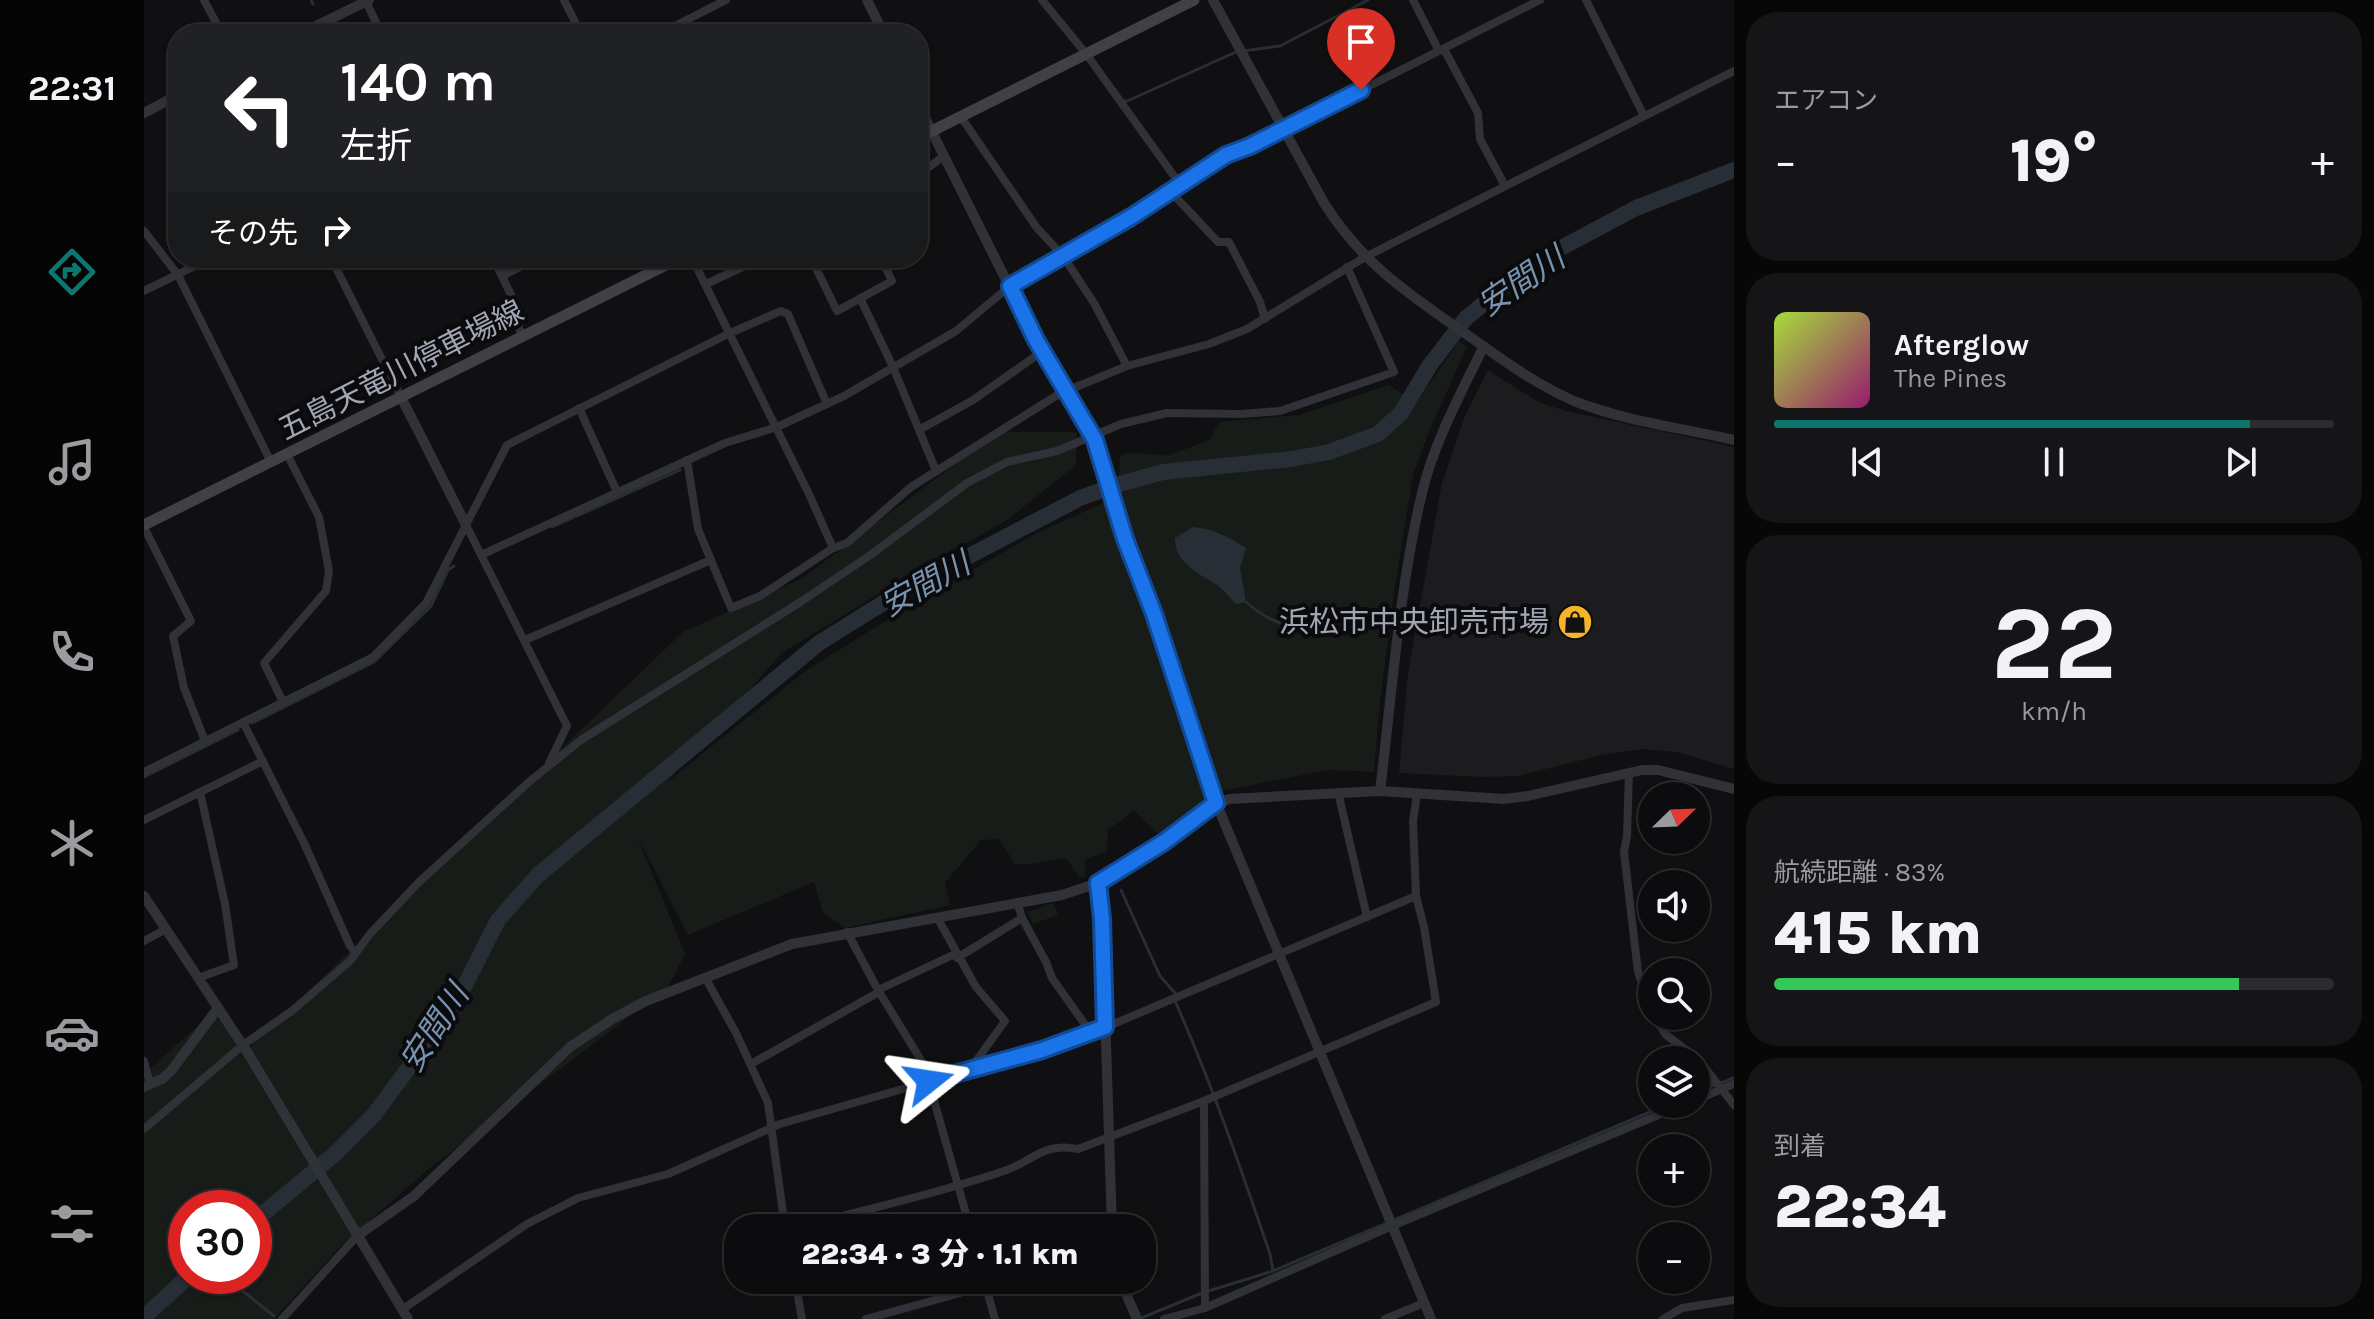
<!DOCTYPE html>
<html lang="ja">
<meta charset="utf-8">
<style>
body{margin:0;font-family:Karla,"Noto Sans JP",sans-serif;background:#151517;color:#f1f3f6;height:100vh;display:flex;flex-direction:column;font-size:30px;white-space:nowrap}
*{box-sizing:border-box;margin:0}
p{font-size:26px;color:#9a9b9e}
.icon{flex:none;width:44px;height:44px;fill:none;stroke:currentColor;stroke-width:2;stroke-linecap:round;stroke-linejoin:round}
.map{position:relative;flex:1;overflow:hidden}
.panel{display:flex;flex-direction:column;gap:12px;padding:12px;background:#070708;width:640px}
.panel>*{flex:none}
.hud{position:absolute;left:24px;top:24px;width:760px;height:244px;border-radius:32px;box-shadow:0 2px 6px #0004,0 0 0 2px #2c2c2e;background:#202124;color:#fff;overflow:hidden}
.needle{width:52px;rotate:67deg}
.tools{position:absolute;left:1494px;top:782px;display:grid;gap:16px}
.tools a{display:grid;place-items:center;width:72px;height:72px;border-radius:50%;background:#0c0c0e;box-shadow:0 2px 6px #0004,0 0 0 2px #2c2c2e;font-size:40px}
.speed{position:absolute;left:24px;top:1190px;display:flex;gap:16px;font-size:40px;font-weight:700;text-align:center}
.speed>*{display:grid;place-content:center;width:104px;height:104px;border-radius:50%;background:#0c0c0e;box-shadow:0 2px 6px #0004,0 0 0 2px #2c2c2e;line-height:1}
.speed .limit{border:12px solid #d22;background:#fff;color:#111}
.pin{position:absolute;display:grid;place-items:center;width:68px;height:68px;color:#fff;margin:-82px -34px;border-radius:50% 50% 50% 0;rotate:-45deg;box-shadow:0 0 8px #0007}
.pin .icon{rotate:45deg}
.me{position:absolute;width:88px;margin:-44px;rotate:75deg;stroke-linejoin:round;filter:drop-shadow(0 0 6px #0008)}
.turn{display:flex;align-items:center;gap:28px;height:168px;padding:0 40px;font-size:36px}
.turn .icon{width:104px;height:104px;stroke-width:2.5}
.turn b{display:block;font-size:56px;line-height:68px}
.then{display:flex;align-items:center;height:76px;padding:0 40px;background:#0003;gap:16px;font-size:30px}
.big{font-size:60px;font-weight:800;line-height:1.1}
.panel .card{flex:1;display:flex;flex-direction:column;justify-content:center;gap:12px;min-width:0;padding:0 28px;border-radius:32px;background:#151517}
.panel .dial{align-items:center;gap:0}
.dial b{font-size:104px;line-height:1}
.song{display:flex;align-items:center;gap:24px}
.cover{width:96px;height:96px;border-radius:12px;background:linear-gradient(135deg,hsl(80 70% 55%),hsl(320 70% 35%))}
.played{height:8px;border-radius:4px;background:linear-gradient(90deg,#0f766e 85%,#2c2c2e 85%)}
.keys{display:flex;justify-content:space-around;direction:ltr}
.heat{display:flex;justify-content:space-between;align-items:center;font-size:44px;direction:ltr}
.charge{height:12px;border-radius:6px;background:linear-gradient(90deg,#34c759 83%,#2c2c2e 0)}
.trip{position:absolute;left:580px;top:1214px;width:432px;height:80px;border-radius:32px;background:#0c0c0e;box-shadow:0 2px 6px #0004,0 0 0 2px #2c2c2e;font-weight:800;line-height:80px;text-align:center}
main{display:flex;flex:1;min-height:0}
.tab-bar{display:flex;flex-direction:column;width:144px;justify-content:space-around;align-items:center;background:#050506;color:#9a9b9e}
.tab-bar .icon{width:56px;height:56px}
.tab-bar .on{color:#0f766e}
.tab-bar b{font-size:36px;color:#f1f3f6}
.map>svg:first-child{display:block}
</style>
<main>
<nav class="tab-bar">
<b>22:31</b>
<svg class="icon on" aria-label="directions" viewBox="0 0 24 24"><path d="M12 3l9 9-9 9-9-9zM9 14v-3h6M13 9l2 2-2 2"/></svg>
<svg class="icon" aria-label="music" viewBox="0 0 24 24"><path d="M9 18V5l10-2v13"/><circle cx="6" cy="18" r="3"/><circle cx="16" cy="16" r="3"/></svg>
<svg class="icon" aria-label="phone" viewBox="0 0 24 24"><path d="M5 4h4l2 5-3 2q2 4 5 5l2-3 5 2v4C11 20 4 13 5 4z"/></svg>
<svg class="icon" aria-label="climate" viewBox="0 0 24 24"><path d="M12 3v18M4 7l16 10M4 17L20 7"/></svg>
<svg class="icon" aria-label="car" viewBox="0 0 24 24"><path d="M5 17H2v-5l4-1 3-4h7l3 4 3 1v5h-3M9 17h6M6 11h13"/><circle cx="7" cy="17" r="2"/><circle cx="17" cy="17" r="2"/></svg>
<svg class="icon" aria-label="filters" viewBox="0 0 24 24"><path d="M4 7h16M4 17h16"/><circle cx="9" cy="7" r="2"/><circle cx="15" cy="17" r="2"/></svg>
</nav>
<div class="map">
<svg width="1590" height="1319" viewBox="0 0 1590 1319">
<rect width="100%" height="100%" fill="#101012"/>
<polygon fill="#1c1c1f" points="1344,370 1394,402 1422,411 1590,447 1590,769 1533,752 1498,749 1457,755 1373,776 1340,777 1255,773 1264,673 1298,483 1321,416"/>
<g fill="#171c18" fill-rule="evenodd">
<path d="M1315,341l8,6 -37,82 -17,45 -18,113 -15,115 -6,70 -46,-2 -122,24 4,6 -50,36 -26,-25 -26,19 -1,21 -22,9v17h-6l-13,-19 -35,6h-16l-16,-25 -18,1 -36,43 5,22 -105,23 -22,-15 -9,-31 -126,53 -51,-99 48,118 -17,33 -237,180 -88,77 -69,75h-130v-245l74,-66 29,42 436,-418 118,-53 197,-147h79l-1,33 -69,55 -104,59 -121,74 -116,130 138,-111 99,-62 132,-76 75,-34 9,-23 1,-21 6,-3 43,2 41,-15 9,-18 80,-7 90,-30 27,18zM42,1208h68v68h-68z"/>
<polygon points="909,903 914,915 889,924 884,912"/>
</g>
<path fill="#272e35" d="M1049,527c21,2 35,10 53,21l-6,20 6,34 -10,2c-6,-6 -12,-14 -19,-19 -18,-11 -43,-23 -42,-47z"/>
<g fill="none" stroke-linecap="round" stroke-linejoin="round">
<g stroke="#272e35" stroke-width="3">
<polyline points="167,0 169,4"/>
<polyline points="1099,51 1136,46 1224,0"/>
<polyline points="980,100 981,102 1092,52"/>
<polyline points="408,527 536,470"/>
<path d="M1102,602c12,11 37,27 53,23 11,-2 19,-11 30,-13l5,4"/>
<polyline points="108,723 230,662 287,606 304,570 310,566"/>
<polyline points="0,777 94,730"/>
<path d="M977,890l39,86 15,17v8c37,83 66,168 95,253l3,17"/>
<polyline points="1552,1092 1590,1078"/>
<polyline points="80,1276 130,1316"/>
<polyline points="995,1319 1058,1293 1129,1271 1525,1104"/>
</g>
<g stroke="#272e35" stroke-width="16">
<polyline points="110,1221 191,1154 229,1116 295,1027 322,983 354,920 394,875 675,643 760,590 936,498 972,485 1019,472 1148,459 1185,452 1234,434 1257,413 1286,365 1322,318 1364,284 1417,248 1492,208 1590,170"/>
<polyline points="0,1317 45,1276"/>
</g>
<g stroke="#313237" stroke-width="8">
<polyline points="60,0 78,34"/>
<polyline points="221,0 238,34"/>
<polyline points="420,0 437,34"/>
<polyline points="898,0 943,55 1035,183"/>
<polyline points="1269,0 1295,51"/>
<polyline points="1442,0 1500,116"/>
<polyline points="515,34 582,0"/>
<polyline points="1300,49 1334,113 1336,139 1361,186"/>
<polyline points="817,117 893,228 919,256 950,303 983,366"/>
<polyline points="774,175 800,156"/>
<polyline points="1025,190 1074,242 1085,242 1116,302 1121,319"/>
<polyline points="0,231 34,275 127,462"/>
<polyline points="187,258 257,397"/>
<polyline points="349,258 370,301 375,329 380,336"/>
<polyline points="548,258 665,494 689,548"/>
<polyline points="667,258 693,311 748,281 737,258"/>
<polyline points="358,276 393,258"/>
<polyline points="562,284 618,258"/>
<polyline points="0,291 67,258"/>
<polyline points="716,298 749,367 792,471"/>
<polyline points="435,408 473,492"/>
<polyline points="775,430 829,400 899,351"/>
<polyline points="543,460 554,529 587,608 616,596 689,548 703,543 767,487 915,394 983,366 1065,344 1103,329 1221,257 1590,71"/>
<polyline points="322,525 423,726 405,763"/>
<polyline points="0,527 47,621 29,636 40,688 61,741"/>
<polyline points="337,555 581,443 633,427 700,396 812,331 866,286 987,217 1082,155 1106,146 1396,0"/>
<polyline points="381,640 567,560"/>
<polyline points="139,702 120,663 182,591 185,571 175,517 143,454"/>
<polyline points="99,722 161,845 206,946 212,953"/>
<polyline points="0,772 229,657 282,603 363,445 586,333 637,311 644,314 683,404"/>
<polyline points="1485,773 1483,836 1480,852 1494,972 1508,1012"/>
<polyline points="1194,792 1223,917"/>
<polyline points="0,820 119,761"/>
<polyline points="873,902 878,918 902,962 908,978 947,1033"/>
<polyline points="794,919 832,987 861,1021 832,1061 834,1068"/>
<polyline points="703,932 734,990 780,1065 826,1228"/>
<polyline points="0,941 22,929"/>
<polyline points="813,958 878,918"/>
<polyline points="54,978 90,965 81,904 56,792"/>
<polyline points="562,979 592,1033 624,1103 641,1228"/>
<polyline points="734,990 811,954"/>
<polyline points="1510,1016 1521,1034 1554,1059 1590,1105"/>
<polyline points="0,1061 6,1084"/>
<polyline points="607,1064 735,992"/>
<polyline points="1552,1100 1590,1084"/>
<polyline points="1060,1101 1061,1308"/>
<polyline points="0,1129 99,1045 149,1010 207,960 225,935 275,882 386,781 437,740 658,601 725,556 823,483 863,462 913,451 977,424 1023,413 1097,414 1136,411 1250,372 1203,267"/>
<path d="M653,1228c69,-19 140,-34 207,-57 29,-10 39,-29 74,-22l126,-48 232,-99 -12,-75 -8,-31 -3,-75 4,-27"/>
<polyline points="651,1280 658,1319"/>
<polyline points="840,1280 851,1319"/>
<polyline points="259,1309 383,1224 434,1198 524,1174 636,1124 934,1039 1272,896"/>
<polyline points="138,1319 213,1236"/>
<polyline points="722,1319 863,1280"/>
<polyline points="1020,1319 1061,1308 1248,1226 1541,1104"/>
<polyline points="1241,1319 1280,1303"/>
<polyline points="1519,1319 1538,1308 1590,1300"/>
</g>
<g stroke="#313237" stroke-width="10">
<polyline points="723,0 740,34"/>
<path d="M1069,0l111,203c41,65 90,94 152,138 31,22 63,45 98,60 50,20 108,27 160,39"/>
<polyline points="156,34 225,0"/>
<polyline points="774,104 892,340 951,440 981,539 1010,614 1066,788 1287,1319"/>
<polyline points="0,113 34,95"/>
<polyline points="257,397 322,525"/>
<path d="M1236,791c12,-98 19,-202 42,-298 12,-51 39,-100 62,-147"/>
<polyline points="954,883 958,919 968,1228"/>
<polyline points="0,896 102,1050 264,1319"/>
<polyline points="0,1087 18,1079 27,1071 74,1008"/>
<polyline points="213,1236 270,1196 426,1047 468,1019 502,1001 648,944 918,895 954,883 1020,842 1061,809 1085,799 1236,791 1360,799 1384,796 1498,770 1514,770 1590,789"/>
<polyline points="976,1280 993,1319"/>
</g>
<g stroke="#3f4147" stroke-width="11">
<polyline points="774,138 1050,0"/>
<polyline points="0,525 536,258"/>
</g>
</g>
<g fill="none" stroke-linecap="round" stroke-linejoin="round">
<g stroke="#114b97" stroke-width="20">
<polyline id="route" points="785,1081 898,1050 961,1027 958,919 954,883 1020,842 1072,803 1010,614 981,539 951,440 892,340 866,286 987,217 1082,155 1106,146 1217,90"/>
</g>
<use href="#route" stroke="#1a73e8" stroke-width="14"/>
</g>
<defs>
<g id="shop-disc" transform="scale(1.8)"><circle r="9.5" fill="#f3b427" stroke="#0b0b0d"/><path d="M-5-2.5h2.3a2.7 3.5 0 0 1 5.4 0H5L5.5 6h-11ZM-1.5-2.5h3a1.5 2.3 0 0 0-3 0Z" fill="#111"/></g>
</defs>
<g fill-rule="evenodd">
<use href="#shop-disc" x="1431" y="622"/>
</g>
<g text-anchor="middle" stroke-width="8" stroke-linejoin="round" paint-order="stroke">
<g font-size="30" fill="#a1a6b3" stroke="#0b0b0d">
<text transform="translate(257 370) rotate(-27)" y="10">五島天竜川停車場線</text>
</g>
<g font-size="30" fill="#a1a6b3" stroke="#0b0b0d" text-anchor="end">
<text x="1405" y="632">浜松市中央卸売市場</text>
</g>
<g font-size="32" font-style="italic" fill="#7793af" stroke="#0b0b0d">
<text transform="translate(1377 281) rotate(-34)" y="11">安間川</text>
<text transform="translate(781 584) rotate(-29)" y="11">安間川</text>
<text transform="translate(290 1028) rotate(-57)" y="11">安間川</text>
</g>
</g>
</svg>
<div class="tools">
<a><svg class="needle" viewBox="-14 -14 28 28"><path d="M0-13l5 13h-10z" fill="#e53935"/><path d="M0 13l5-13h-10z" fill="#9a9b9e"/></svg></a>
<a><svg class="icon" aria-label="sound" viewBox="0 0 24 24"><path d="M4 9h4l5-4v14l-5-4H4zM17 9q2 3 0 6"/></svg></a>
<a><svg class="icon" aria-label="search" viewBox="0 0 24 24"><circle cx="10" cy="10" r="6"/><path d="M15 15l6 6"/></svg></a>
<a><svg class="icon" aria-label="layers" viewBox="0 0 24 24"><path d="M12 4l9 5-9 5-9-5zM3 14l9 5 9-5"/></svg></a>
<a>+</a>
<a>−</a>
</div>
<div class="speed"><div class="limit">30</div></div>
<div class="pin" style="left:1217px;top:90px;background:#d93025"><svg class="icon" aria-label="arrive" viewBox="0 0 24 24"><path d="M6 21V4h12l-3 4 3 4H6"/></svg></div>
<svg class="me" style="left:785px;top:1081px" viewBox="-20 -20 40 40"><path d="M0-17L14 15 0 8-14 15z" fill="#1a73e8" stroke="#fff" stroke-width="4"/></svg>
<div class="trip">22:34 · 3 分 · 1.1 km</div>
<div class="hud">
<div class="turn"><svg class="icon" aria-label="left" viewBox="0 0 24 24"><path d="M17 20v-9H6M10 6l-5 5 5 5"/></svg><div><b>140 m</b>左折</div></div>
<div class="then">その先<svg class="icon" aria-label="right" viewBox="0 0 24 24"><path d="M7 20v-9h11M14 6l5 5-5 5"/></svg></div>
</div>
</div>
<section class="panel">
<div class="card"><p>エアコン</p>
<div class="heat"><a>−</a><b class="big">19°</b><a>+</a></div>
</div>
<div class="card">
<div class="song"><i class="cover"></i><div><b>Afterglow</b><p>The Pines</p></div></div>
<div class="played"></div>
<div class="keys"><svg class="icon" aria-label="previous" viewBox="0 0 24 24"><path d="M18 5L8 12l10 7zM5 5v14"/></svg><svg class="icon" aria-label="pause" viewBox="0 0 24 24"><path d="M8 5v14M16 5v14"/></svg><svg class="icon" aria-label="next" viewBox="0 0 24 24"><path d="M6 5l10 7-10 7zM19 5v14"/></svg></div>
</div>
<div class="card dial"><b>22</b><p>km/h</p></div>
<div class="card"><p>航続距離 · 83%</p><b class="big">415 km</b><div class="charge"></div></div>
<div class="card"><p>到着</p><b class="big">22:34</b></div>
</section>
</main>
